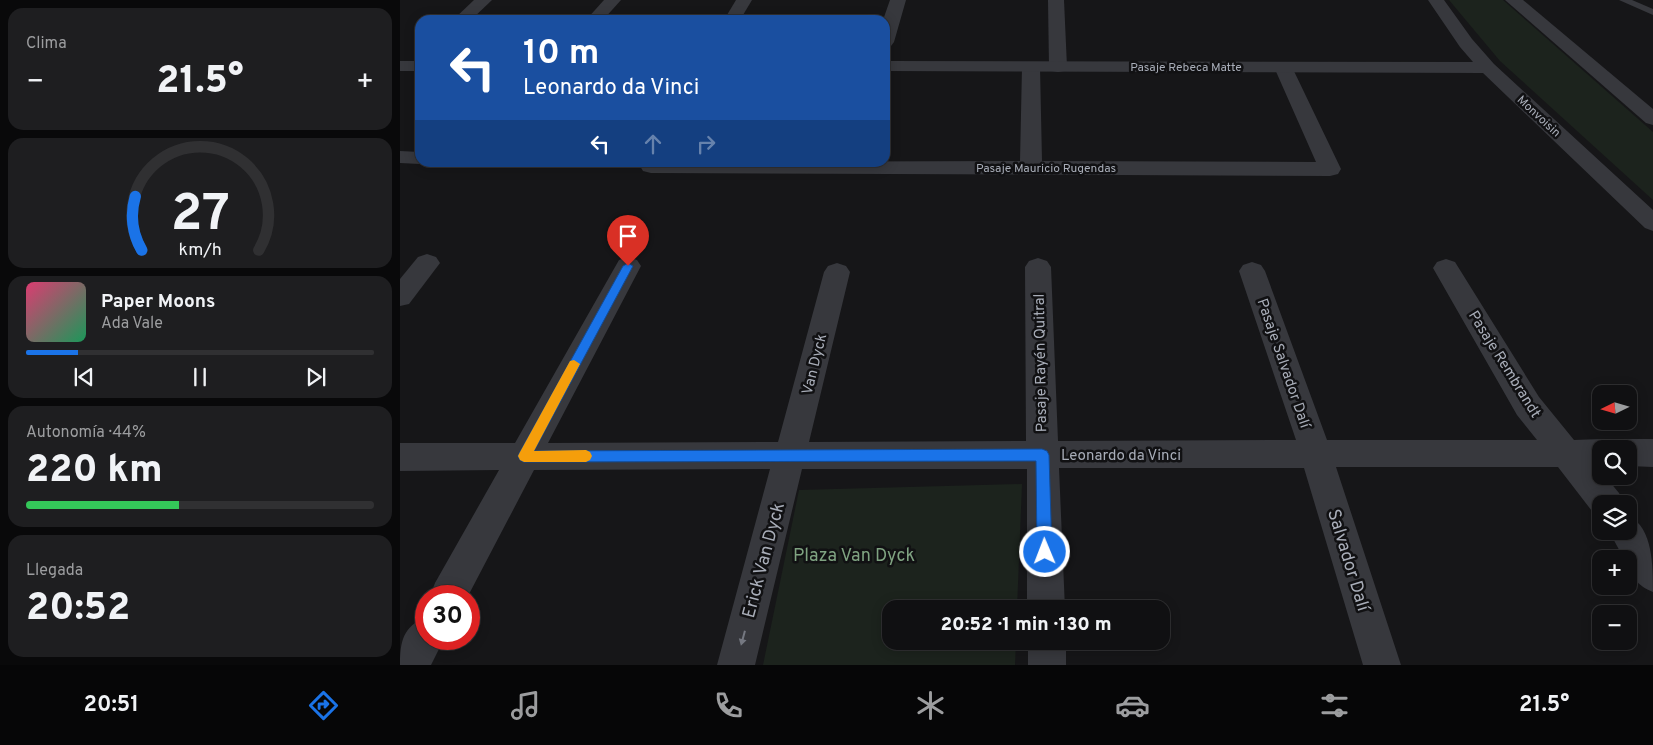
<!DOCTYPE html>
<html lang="es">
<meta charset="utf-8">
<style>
body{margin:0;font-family:Overpass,sans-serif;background:#1e1e20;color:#f1f3f6;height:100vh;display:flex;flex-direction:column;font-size:19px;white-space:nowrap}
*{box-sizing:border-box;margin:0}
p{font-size:16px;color:#9c9d9f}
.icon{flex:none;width:28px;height:28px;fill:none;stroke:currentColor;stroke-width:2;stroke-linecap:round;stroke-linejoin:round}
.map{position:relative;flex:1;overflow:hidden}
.panel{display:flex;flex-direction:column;gap:8px;padding:8px;background:#09090a;width:400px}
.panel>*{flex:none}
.banner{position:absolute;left:15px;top:15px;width:475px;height:152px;border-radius:15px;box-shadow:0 2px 12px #0003,0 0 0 1px #303032;background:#1a4fa0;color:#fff;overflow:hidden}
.needle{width:32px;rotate:265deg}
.tools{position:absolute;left:1192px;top:385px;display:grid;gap:10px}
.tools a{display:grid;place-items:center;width:45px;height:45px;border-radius:10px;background:#101012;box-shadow:0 2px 12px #0003,0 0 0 1px #303032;font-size:25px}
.speed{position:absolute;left:15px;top:585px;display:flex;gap:10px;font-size:25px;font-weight:700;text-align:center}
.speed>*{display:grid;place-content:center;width:65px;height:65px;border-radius:50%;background:#101012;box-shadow:0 2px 12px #0003,0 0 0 1px #303032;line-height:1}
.speed .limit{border:8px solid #d22;background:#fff;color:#111}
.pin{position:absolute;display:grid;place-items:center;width:42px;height:42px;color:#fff;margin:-51px -21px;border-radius:50% 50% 50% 0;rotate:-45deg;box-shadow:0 0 5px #0007}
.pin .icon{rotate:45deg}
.me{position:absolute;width:55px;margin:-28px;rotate:359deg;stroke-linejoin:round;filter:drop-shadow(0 0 4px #0008)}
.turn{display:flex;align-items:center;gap:18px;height:105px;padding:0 25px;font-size:22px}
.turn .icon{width:65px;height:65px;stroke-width:2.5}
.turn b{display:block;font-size:35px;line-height:42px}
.lanes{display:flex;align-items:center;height:48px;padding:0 25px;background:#0003;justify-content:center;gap:25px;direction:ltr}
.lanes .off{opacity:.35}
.big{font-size:38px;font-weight:800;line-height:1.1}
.panel .widget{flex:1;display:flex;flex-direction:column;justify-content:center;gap:8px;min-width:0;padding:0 18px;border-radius:15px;background:#1e1e20}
.panel .dial{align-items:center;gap:0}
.dial svg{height:130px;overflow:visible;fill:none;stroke:#303032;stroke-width:7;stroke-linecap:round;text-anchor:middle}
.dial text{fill:#f1f3f6;stroke:none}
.song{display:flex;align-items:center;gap:15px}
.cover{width:60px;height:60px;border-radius:8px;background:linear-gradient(135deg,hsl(340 70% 55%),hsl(150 70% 35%))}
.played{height:5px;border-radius:2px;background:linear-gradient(90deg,#1a73e8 15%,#303032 15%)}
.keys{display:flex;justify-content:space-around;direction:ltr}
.heat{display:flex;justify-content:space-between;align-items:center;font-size:28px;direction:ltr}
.charge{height:8px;border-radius:4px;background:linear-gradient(90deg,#34c759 44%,#303032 0)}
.trip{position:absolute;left:482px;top:600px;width:288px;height:50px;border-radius:15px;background:#101012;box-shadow:0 2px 12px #0003,0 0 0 1px #303032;font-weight:800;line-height:50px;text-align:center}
.tabs{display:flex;height:80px;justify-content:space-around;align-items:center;background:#060607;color:#9c9d9f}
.tabs .icon{width:35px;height:35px}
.tabs .on{color:#1a73e8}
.tabs b{font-size:22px;color:#f1f3f6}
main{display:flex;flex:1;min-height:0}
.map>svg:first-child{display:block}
</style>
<main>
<section class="panel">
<div class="widget"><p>Clima</p>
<div class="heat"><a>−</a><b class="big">21.5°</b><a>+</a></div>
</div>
<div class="widget dial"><svg viewBox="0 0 100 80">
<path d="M14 69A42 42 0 1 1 86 69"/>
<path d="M14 69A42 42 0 0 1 10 36" stroke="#1a73e8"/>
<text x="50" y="56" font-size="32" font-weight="700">27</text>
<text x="50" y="72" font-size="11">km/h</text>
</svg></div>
<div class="widget">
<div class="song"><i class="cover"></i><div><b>Paper Moons</b><p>Ada Vale</p></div></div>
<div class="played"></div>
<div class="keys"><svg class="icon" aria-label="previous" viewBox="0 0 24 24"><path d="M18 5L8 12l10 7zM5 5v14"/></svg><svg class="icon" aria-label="pause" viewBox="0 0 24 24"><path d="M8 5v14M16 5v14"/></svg><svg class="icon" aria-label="next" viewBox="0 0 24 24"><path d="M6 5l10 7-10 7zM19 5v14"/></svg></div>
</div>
<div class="widget"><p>Autonomía · 44%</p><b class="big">220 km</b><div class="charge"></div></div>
<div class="widget"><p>Llegada</p><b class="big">20:52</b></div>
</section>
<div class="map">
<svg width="1253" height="665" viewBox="0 0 1253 665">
<rect width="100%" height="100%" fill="#161618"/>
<g fill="#1c231d">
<polygon points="1049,0 1103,0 1253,132 1253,200 1100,61"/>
<polygon points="622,484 617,609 491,609 491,641 616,641 615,665 363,665 399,490"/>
</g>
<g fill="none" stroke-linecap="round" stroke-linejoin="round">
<polygon fill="#37383d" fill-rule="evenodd" points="1219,0 1232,0 1253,9 1253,15"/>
<g fill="#37383d" fill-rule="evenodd">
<polygon points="74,0 92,0 71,20 53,20"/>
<polygon points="204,0 221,0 203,20 186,20"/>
<polygon points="336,0 352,0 340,20 324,20"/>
<polygon points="648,0 664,0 667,67 664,71 658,72 652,71 649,67"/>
<polygon points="1105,0 1123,0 1253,109 1253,125 1246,123"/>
<rect x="0" y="61" width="20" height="10"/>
<polygon points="631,62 637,63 640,67 642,161 916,162 874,67 877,63 883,62 889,63 892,67 941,169 938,174 930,176 251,173 243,171 240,166 243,162 620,161 622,67 625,63"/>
<polygon points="0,151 20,152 20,162 28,162 20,164 0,163"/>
<polygon points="27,254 36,257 40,263 9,304 0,306 0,279 18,257"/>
<polygon points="228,257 237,260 241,266 148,443 378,442 424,272 428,266 437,263 446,266 450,272 409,442 626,441 625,267 629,261 638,258 647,261 651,267 658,441 896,440 839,271 843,265 852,262 861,265 865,271 927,440 1137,440 1117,415 1033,268 1037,262 1046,259 1055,262 1139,397 1174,440 1201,439 1212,443 1215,449 1201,449 1201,466 1196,467 1201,472 1201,476 1205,476 1219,493 1224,504 1201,504 1201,517 1195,515 1158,467 936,467 1001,665 963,665 904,468 659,468 665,609 627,609 627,469 402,469 355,665 317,665 370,469 134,470 68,596 30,596 35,583 99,470 0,471 0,443 115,443 219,260"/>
<polygon points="1229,439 1253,439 1253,467 1229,466 1229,449 1215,449 1218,443"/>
<path d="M1229,516c24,12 24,50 24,76 -15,-6 -24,-16 -24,-33h-5l-15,-28h20z"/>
<path d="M26,617v22h18l-13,26h-31c0,-24 3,-38 26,-48z"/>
<rect x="628" y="641" width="38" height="24"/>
</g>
<g fill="#37383d" fill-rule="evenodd">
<polygon points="490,0 506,0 494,42 491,46 485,47 485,20 483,20"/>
<polygon points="1028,0 1044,0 1072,39 1094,64 1253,210 1253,231 1245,228 1083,73 485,71 485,61 1073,62 1060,47"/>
</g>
</g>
<defs><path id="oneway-solid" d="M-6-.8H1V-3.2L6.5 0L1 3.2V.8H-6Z" transform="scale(1.25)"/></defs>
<use fill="#757881" href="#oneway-solid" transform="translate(343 638) rotate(105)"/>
<polygon fill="#1a73e8" stroke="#114b97" points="228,263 233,266 134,451 642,449 647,451 649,455 652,552 650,557 645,559 639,557 637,552 636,461 124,462 120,460 118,456 120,452 223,266"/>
<polygon fill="#f59e0b" points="174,360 180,364 134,451 186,450 190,452 192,456 190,460 186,462 124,462 120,460 118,456 120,452 170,361"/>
<g text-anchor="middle" stroke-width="5" stroke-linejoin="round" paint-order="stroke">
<g font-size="12" fill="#a8adb8" stroke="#111113">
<text x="786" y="71">Pasaje Rebeca Matte</text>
<text transform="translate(1139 116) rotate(43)" y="4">Monvoisin</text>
<text x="646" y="172">Pasaje Mauricio Rugendas</text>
</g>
<g font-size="15" fill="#a8adb8" stroke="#111113">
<text transform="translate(640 363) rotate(-91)" y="5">Pasaje Rayén Quitral</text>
<text transform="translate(884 363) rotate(71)" y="5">Pasaje Salvador Dalí</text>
<text transform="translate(414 364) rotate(-76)" y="5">Van Dyck</text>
<text transform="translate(1105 364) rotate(58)" y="5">Pasaje Rembrandt</text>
<text x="721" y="460">Leonardo da Vinci</text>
</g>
<g font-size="18" fill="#7fa381" stroke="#111113">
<text x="454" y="561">Plaza Van Dyck</text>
</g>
<g font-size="18" fill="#a8adb8" stroke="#111113">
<text transform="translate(363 560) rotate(-75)" y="6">Erick Van Dyck</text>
<text transform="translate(949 560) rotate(73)" y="6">Salvador Dalí</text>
</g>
</g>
</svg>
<div class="tools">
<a><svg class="needle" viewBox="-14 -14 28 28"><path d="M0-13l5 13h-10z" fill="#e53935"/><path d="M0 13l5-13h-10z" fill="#9c9d9f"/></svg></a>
<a><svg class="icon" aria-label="search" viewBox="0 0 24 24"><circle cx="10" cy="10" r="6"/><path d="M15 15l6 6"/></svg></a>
<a><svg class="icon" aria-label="layers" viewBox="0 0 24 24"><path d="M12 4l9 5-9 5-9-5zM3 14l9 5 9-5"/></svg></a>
<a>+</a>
<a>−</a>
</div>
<div class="speed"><div class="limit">30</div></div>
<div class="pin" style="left:228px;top:266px;background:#d93025"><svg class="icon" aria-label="arrive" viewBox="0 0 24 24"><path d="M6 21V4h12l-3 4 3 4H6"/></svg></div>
<svg class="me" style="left:645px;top:552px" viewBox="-20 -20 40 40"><circle r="17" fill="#1a73e8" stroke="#fff" stroke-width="3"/><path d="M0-11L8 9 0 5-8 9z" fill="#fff"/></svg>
<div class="trip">20:52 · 1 min · 130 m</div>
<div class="banner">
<div class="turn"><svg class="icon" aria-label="left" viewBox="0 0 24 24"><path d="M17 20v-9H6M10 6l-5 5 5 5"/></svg><div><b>10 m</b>Leonardo da Vinci</div></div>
<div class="lanes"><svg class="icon" aria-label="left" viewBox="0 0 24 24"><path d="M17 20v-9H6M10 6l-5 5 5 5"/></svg><svg class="icon off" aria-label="ahead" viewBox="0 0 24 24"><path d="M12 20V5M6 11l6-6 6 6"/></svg><svg class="icon off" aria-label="right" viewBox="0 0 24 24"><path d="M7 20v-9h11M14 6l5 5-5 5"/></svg></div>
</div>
</div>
</main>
<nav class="tabs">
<b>20:51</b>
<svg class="icon on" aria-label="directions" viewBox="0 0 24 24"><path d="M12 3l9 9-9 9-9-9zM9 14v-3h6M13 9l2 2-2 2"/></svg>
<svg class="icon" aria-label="music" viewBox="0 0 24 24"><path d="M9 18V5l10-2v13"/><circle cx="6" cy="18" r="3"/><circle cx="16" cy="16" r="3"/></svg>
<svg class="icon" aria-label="phone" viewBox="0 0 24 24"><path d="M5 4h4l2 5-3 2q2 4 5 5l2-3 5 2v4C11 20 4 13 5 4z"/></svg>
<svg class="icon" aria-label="climate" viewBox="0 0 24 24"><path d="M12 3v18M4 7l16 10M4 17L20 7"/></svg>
<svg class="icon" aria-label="car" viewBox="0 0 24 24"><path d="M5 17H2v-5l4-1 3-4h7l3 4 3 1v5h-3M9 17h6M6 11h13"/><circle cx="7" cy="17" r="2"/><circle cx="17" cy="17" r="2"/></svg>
<svg class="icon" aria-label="filters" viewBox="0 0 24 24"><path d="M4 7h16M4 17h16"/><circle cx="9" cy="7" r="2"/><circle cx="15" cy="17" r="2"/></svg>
<b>21.5°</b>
</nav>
